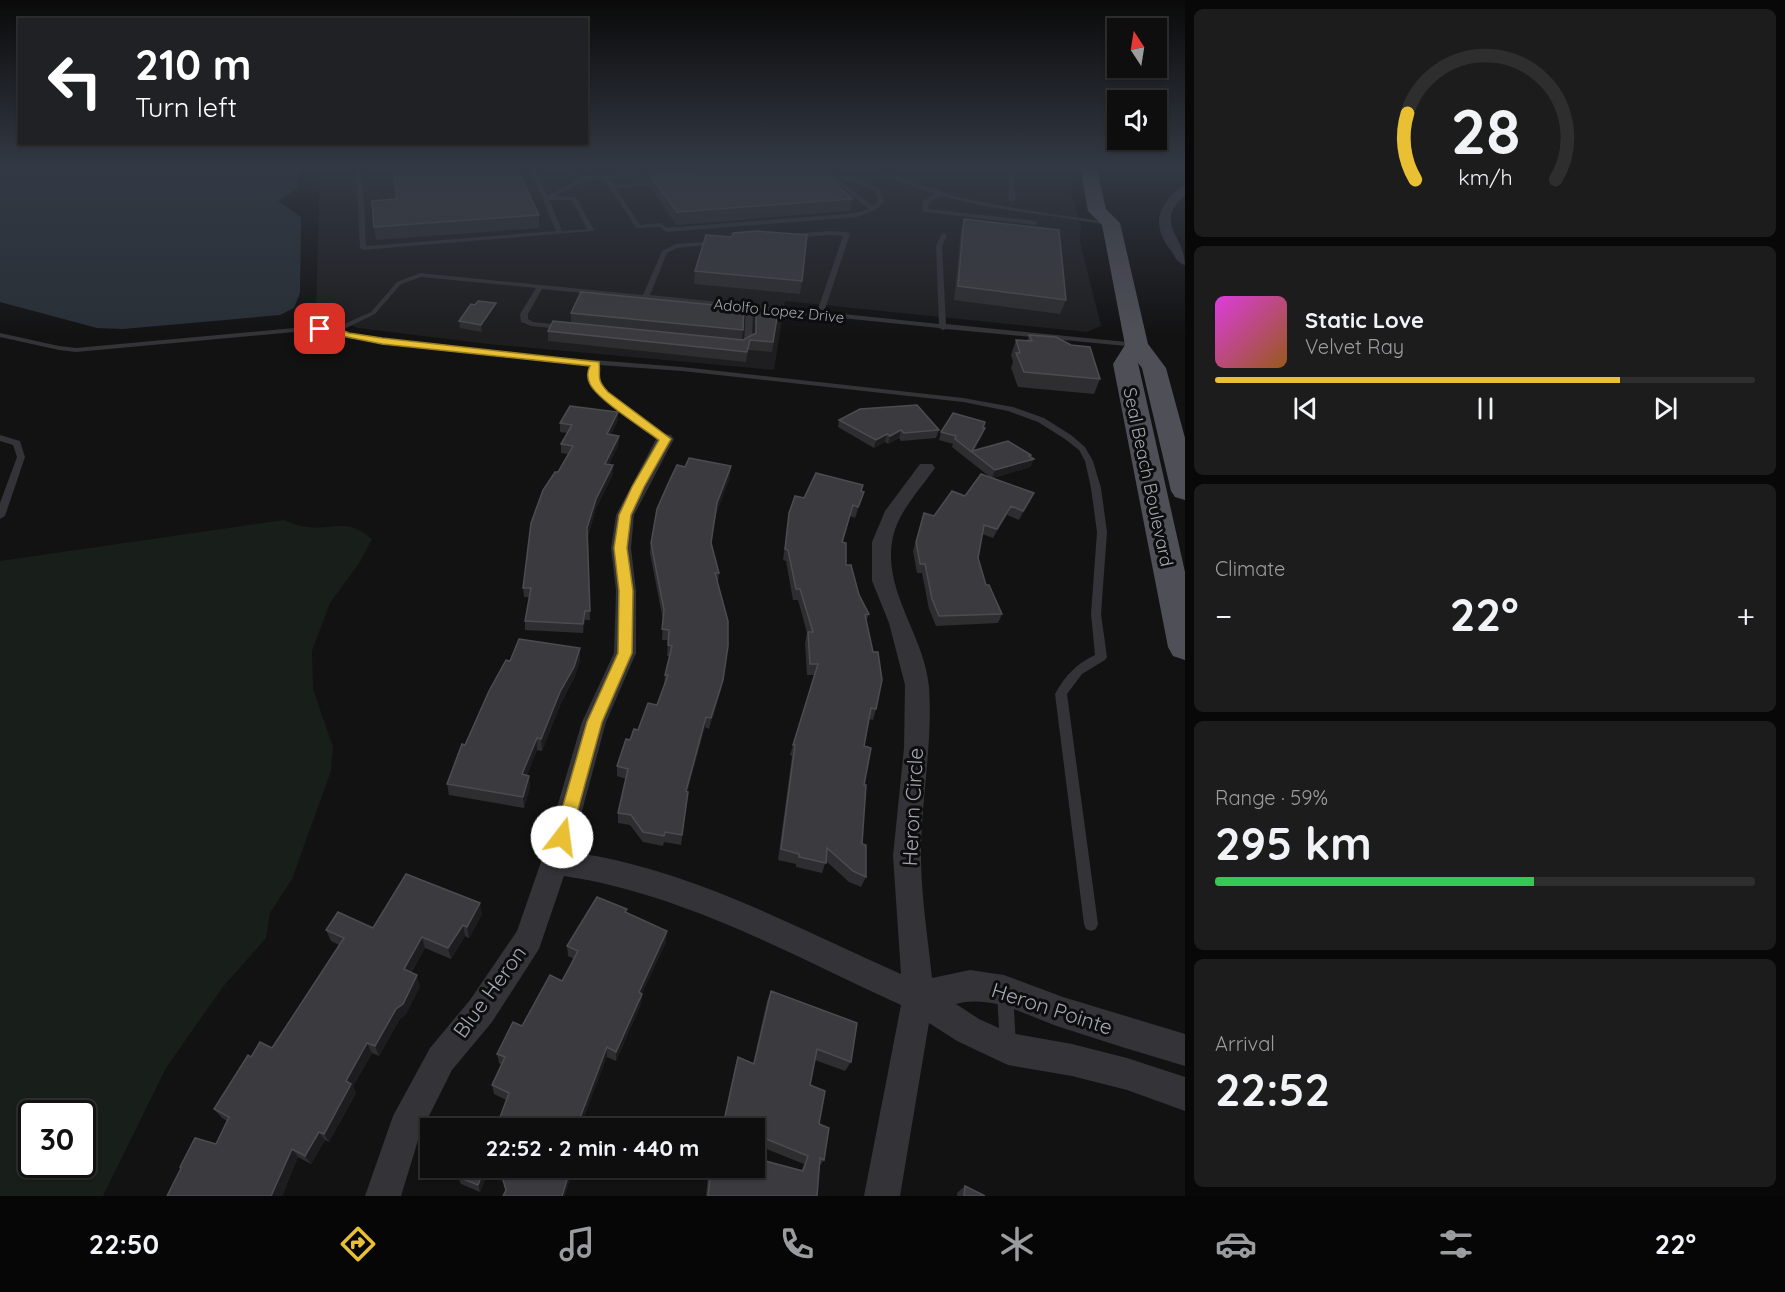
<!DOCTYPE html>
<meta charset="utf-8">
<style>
body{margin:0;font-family:Quicksand,sans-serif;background:#1c1c1c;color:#f1f3f6;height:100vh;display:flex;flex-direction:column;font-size:22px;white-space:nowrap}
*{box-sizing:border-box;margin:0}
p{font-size:20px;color:#9b9c9e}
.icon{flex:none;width:33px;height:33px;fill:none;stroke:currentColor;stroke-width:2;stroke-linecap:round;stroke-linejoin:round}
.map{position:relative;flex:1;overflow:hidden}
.details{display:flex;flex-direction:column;gap:9px;padding:9px;background:#080808;width:600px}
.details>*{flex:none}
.guide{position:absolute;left:18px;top:18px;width:570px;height:126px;border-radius:0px;box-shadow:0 2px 4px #0004,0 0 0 2px #2e2e2e;background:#202124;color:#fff;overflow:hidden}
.needle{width:39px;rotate:348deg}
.controls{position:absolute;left:1107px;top:18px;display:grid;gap:12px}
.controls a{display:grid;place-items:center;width:60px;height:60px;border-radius:0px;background:#0e0e0e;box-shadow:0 2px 4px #0004,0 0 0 2px #2e2e2e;font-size:30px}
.speed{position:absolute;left:18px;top:1100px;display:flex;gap:12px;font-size:30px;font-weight:700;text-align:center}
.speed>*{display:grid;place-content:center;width:78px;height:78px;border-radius:50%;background:#0e0e0e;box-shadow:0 2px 4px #0004,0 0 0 2px #2e2e2e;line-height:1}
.speed .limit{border:3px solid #111;border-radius:9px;background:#fff;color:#111}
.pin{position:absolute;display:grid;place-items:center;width:51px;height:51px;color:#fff;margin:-26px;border-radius:12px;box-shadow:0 3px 9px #0006}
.me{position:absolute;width:66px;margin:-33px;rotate:15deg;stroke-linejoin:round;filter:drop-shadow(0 0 4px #0008)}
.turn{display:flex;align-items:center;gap:21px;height:126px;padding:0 18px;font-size:27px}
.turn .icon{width:78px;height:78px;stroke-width:2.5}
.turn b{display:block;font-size:42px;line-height:51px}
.big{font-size:45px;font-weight:700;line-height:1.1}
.details .tile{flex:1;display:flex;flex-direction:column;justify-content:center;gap:9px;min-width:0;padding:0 21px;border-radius:9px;background:#1c1c1c}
.details .dial{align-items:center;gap:0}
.dial svg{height:156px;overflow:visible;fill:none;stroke:#2e2e2e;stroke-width:7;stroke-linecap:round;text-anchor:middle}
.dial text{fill:#f1f3f6;stroke:none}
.song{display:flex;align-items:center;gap:18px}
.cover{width:72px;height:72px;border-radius:9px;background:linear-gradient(135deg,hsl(300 70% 55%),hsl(30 70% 35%))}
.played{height:6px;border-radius:3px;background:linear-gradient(90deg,#e9c034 75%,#2e2e2e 75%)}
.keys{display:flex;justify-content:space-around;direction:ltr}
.heat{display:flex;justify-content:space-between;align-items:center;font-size:33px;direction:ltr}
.charge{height:9px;border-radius:4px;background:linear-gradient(90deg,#34c759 59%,#2e2e2e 0)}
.trip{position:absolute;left:420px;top:1118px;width:345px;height:60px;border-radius:0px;background:#0e0e0e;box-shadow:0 2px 4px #0004,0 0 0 2px #2e2e2e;font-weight:700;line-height:60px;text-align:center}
.menu{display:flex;height:96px;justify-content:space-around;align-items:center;background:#060606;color:#9b9c9e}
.menu .icon{width:42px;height:42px}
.menu .on{color:#e9c034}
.menu b{font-size:27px;color:#f1f3f6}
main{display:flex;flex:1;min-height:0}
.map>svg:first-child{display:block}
</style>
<main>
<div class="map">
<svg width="1185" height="1196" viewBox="0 0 1185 1196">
<rect width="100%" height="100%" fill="#121213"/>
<polygon fill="#1e1e20" points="320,166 1072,166 1071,192 1081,227 1080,241 1101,326 1087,332 785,301 774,370 488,344 358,328 316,313"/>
<path fill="#181e1a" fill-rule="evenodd" d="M284,520c7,3 15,6 23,7 28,4 36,-11 65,12l-12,23 -30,41 -18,48 1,38 20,58 -2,24 -39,108 -22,34 -4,25 -44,50 -56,80 -63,128h-103v-635zM32,1113h50v51h-50z"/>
<polygon fill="#292f36" points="0,166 299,166 297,189 278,201 301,217 300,293 294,308 280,315 123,329 97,328 0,302"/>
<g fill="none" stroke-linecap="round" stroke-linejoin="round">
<g fill="#333338" fill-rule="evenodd">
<path d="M356,166h6l4,80 190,-15 -27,-65h6l12,30 34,-18 -39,-12h9l35,10 140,-10h27l-144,12 5,7 51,-3 -2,3 -47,3 24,37 21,-2 6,5 189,-15 13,-4 -41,-33 -20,-2 2,-3c25,1 47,7 70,18l4,13 -9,8 -18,7 -191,15 -6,-5 -24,1 -32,-50 -17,2 -32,16 21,1 18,33 -1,1 -230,19 -3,-2zM836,177l16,4 23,10 3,11 -5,4zM549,200h23l15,29 -25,2z"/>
<polygon points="869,166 876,166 900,178 958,197 1019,209 1114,223 1111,225 988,207 941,196 929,202 928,209 1035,221 1038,223 1035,225 925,212 922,210 923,201 935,194 897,181"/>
<polygon points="1008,166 1014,166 1015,200 1012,202 1009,200"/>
<path d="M829,231l18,1 3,2 -26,78 115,12 -3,-78 5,-11 3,-2 3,2 -5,11 4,78 191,19 4,2 -4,2 -191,-18 -3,1 -4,-2 -117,-12 -3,2 -3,-2 -63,-6 -1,33 -10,5 -4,-2 6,-4 2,-33 -204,-20 -14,25v5l5,3 29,3 4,2 -4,2 -31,-3 -10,-4 -1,-8 16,-26 -115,-11 -20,7 -26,30 -33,16 7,4 144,18 189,15 281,31 50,9 31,11 27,17 14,12 8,14 8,27 6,44 -6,82 6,43 -2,3 -23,14 -15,20 31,230 -2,5 -5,2 -5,-2 -2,-5 -29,-230c10,-18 21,-30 40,-39l-4,-41 6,-82 -6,-44 -6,-27 -6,-11 -14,-11 -27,-17 -30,-11 -45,-9 -281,-31 -83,-6c-1,5 -3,9 -1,14 5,19 53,47 70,58l1,2 -4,3c-17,-7 -66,-43 -74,-60 -3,-6 -2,-12 1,-18l-99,-8 -146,-18 -12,-6 -30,-1 -229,21 -17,-2 -59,-13v-4l59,13 17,2 229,-21 30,1 36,-16 26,-30 23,-9 223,22 19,-44 14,-7 41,-3 3,2 -1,1 -42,4 -10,5 -17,42 167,17 26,-76 -14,-1 -36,3 -3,-2 3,-2z"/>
<polygon points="0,435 20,441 25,457 5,516 0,519 0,503 17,457 13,445 0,441"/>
<polygon points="1005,985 1010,988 1013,993 1016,1046 1014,1052 1008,1054 1002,1052 1000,1046 997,993 1000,988"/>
</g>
<g fill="#333338" fill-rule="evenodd">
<path d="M1185,186v9c-32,29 0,41 0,70 -7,-2 -10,-7 -13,-13 -13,-16 -19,-34 -5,-51 5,-7 11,-13 18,-15z"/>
<path d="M665,434l6,1 3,4 -40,76 -3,33 5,43v62l-30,69 -35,130c117,16 224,75 330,122l-8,-118 11,-108 1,-63 -16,-62 -17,-42v-39l13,-31 35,-47h12l3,4c-16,23 -39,46 -43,74 -8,51 33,95 37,145 4,56 -8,112 -8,169 0,40 7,82 11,122l38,-8 34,5 59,22 122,37v32c-40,-12 -80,-24 -119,-37 -36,-11 -71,-35 -110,-25l23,15 31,14 62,11 55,14 58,19v34l-58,-21 -55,-14 -64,-11 -51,-24 -28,-18 -29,173h-36l37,-191c-109,-50 -217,-111 -337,-129l-25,73 -47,73 -40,48 -32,64 -19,62h-36l28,-80 37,-68 40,-48 47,-69 24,-69 41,-140 32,-69 2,-62 -5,-43 5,-33 40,-76 3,-4z"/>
</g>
<polygon fill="#4f5057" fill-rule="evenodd" points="1080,166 1096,166 1106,209 1120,223 1148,344 1166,368 1185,438 1185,500 1175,497 1171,491 1142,368 1138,363 1185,572 1185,660 1173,656 1168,647 1113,364 1125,345 1102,225 1088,211"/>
</g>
<g fill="#2e2e31">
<polygon points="368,166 516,166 539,215 539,228 376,240 374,227 397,199 393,172 369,173"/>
<polygon points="651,176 852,199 850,211 676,225 651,188"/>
<polygon points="964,219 1066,300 1060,314 954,300 961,231"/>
<polygon points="732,237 802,281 800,294 694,284 695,271"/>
<polygon points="496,303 496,310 482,332 460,328 459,321 475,305"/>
<polygon points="756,310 778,312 772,352 748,350 746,362 548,341 548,331 571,322 571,313 743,330 742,340 743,340 755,334"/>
<polygon points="1029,335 1100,379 1094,394 1018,387 1011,368 1013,362 1011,355 1016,340 1027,341"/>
<polygon points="618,420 611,434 619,436 619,444 609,464 613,474 596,508 588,536 590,620 585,620 583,633 525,630 525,621 529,597 524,597 523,588 558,472 568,454 561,453 561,444 567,433 560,432 560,423"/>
<polygon points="839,420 939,430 936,438 901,441 899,438 888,444 885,442 874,448 838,427"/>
<polygon points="983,428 982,436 974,450 1031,455 1031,457 1034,459 1030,467 993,478 1034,493 1030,502 1019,520 1007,515 993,538 982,534 978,558 986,585 1002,614 998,623 936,626 929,609 922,573 917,573 913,551 924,513 934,516 965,496 990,477 952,447 953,444 939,440 941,432"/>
<polygon points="730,477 716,514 711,543 719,573 718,582 721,690 709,729 705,727 687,792 688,792 681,845 664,842 663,846 643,842 630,825 618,823 618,813 626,779 617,776 617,766 630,740 657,705 664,685 665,675 669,656 667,656 668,640 662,640 663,620 650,553 651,543"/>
<polygon points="862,492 864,492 861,503 855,518 850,516 843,542 846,565 869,614 866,622 876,709 873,720 869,719 864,746 862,844 866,877 861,887 849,882 826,861 822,873 796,867 796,864 778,860 792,756 790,755 814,675 807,675 805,643 807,633 798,600 793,600 786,561 783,560 789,513 804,498"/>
<polygon points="580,660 574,678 561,703 542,751 537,750 527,775 529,776 530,787 524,808 449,795 447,784 465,745 510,661"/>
<polygon points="627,912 666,942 642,993 641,1004 616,1061 607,1057 506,1100 494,1094 492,1085 502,1065 499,1063 497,1054 562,981 574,959 568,956 567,946"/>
<polygon points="482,914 469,938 465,936 451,959 425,948 411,973 420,986 406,1014 400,1019 379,1056 372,1053 353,1086 356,1093 329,1142 325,1140 311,1164 298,1157 282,1196 167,1196 216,1144 227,1121 222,1118 214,1109 251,1057 272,1048 339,945 331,941 326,930 373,928"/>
<polygon points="771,991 851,1062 845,1071 815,1060 810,1085 819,1124 824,1160 819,1167 817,1196 706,1196 709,1167 754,1167 801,1171 804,1164 754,1144 754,1128 722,1128 735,1067 738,1057 753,1063 767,1001"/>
<polygon points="462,1167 490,1167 480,1192 461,1184 458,1177"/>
<polygon points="965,1186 985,1196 957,1196 957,1193"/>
</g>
<g fill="#1d1d1f">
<polygon points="368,166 393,166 393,172 369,173"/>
<polygon points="496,303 496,310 482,332 481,325"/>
<polygon points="618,412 618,420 607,442 607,434"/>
<polygon points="985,428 982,436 973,453 972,452"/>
<polygon points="901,430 899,438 888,444 890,436"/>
<polygon points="887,434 885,442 874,448 876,440"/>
<polygon points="619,436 619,444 605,472 605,464"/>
<polygon points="1031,455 1029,461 1034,459 1030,467 992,478 995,470"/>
<polygon points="613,465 613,474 596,508 587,537 587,528 596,499"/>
<polygon points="731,466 730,477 716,514 717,503"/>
<polygon points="864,492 861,503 855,518 858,507"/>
<polygon points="1034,493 1030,502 1019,520 1023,511"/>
<polygon points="1011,506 1007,515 993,538 997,529"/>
<polygon points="585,611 585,620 583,633 583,624"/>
<polygon points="580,648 580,660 574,678 561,703 542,751 541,739 560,692"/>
<polygon points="723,680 721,690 709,729 711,718"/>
<polygon points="706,717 705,727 684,802 686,791"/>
<polygon points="537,738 537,750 523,785 522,774"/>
<polygon points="529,776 530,787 524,808 523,797"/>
<polygon points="480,903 482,914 469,938 467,927"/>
<polygon points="463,925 465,936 451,959 448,948"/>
<polygon points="667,931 666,942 638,1002 639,992"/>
<polygon points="422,937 425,948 407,979 404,969"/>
<polygon points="417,975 420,986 406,1014 400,1019 379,1056 375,1046 396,1009"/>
<polygon points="642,994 641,1004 616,1061 616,1052"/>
<polygon points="367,1043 372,1053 353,1086 356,1093 329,1142 324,1134 346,1081"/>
<polygon points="607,1047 607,1057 580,1128 576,1128"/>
<polygon points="319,1132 325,1140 311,1164 305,1156"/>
<polygon points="292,1149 298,1157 282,1196 271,1196"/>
<polygon points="485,1167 490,1167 480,1192 478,1185"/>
<polygon points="571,1167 574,1167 565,1196 562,1196"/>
</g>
<g fill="#3b3b3f" stroke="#4b4c51" stroke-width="1.5">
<polygon points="392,166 516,166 539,215 374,227 372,201 397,199"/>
<polygon points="780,166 816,166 852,199 677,212 651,176"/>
<polygon points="964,219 1059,230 1066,300 958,286"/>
<polygon points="757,231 807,235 802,281 695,271 706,235 732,237 733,233"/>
<polygon points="581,292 744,308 743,330 571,313"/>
<polygon points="478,301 496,303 481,325 459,321 471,304 475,305"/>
<polygon points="756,310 778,312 773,342 750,340 747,352 548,331 553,321 743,340 756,333"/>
<polygon points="1029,335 1056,337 1071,345 1090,347 1100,379 1024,372 1016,353 1020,353 1016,340 1032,341"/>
<polygon points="917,405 939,430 904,433 901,430 890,436 887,434 876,440 839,420 860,409"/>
<polygon points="570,406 618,412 607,434 619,436 605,464 613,465 596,499 587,528 590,611 585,611 583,624 525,621 531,588 523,588 531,523 543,490 555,472 558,472 573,446 561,444 572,425 560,423"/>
<polygon points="953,413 985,422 983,428 985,428 972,451 1008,441 1031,455 1029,456 1034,459 995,470 955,439 956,436 941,432"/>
<polygon points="689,458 731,466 717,503 711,543 719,573 715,573 728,621 728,646 723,680 711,718 706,717 686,791 688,792 682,835 665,832 664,836 643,832 631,815 618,813 628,769 617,766 626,739 630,740 634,729 638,730 648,703 657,705 668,675 665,675 672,646 668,645 669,630 662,629 664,610 651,543 657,509 667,486 677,465 685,467"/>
<polygon points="816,473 863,485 861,491 864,492 858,507 853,505 842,542 846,543 846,565 851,565 859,595 869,614 865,615 873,652 878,652 882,680 876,709 871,708 864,746 871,748 864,785 866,785 862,844 866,845 866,877 853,871 827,848 826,863 799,857 799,854 781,849 795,745 793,745 818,664 810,664 808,632 813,632 800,589 796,589 788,550 785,549 789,513 795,496 804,498"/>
<polygon points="981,474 1034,493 1023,511 1011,506 997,529 984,525 978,558 986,585 989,585 1002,614 939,616 932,599 925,564 920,564 916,542 924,513 934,516 952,491 965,496"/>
<polygon points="519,639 580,648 574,667 560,692 541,739 537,738 522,774 529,776 523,797 447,784 462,744 465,745 489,691 506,660 510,661"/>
<polygon points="406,874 480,903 467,927 463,925 448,948 422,937 404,969 417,975 403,1004 396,1009 375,1046 367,1043 346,1081 351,1084 324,1134 319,1132 305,1156 292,1149 271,1196 167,1196 181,1168 180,1167 195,1138 216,1144 229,1117 214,1109 248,1055 251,1057 260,1042 272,1048 344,938 326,930 338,912 373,928"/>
<polygon points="597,897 627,909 625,912 667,931 639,992 642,994 616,1052 607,1047 576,1128 496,1128 509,1093 492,1085 505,1057 497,1054 513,1022 522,1026 550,975 562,981 578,951 567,946"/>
<polygon points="771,991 857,1023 851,1062 817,1049 810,1085 825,1091 819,1124 829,1128 824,1160 820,1158 817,1196 708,1196 711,1167 754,1167 754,1158 803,1171 808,1156 754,1134 754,1128 740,1128 724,1121 738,1057 754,1064"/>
<polygon points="462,1167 485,1167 478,1185 458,1177"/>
<polygon points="499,1167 571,1167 562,1196 503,1196 506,1190"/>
<polygon points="965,1186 985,1196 964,1196"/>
</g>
<linearGradient id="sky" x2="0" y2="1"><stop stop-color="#0a0a0a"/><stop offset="0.5" stop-color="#333944"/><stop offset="1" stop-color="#333944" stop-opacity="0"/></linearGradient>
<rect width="1185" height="334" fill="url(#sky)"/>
<path fill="#e9c034" stroke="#977d22" stroke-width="1.5" d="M320,326l16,1 13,6 33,5 217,24c2,14 -4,16 9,30l63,47 -27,48 -13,28 -4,33 6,43 -1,62 -30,69 -33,120 -7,3 -6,-3 -2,-5 33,-115 31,-69 1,-62 -5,-43 5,-33 13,-28 27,-47c-16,-12 -61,-40 -69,-56 -3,-6 -3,-12 0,-18l-208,-22 -65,-13 -1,-2z"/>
<g text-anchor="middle" stroke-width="6" stroke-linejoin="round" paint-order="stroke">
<g font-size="15" fill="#a4a7b3" stroke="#0d0d0e">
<text transform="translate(779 311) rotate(6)" y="5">Adolfo Lopez Drive</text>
</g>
<g font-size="18" fill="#a4a7b3" stroke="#0d0d0e">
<text transform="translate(1148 477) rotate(78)" y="6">Seal Beach Boulevard</text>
</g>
<g font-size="21" fill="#a4a7b3" stroke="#0d0d0e">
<text transform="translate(913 807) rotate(-87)" y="7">Heron Circle</text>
<text transform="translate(490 992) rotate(-54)" y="7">Blue Heron</text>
<text transform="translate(1052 1009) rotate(18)" y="7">Heron Pointe</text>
</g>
</g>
</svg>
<div class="controls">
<a><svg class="needle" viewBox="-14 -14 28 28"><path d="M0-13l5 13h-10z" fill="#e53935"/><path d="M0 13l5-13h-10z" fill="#9b9c9e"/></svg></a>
<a><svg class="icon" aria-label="sound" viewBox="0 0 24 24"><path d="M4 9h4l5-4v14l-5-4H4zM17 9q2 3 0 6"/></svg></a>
</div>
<div class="speed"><div class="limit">30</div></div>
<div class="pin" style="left:320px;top:329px;background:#d93025"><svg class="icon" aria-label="arrive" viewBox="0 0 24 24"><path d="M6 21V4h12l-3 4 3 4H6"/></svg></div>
<svg class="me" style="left:562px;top:837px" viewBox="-20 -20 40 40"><circle r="19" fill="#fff"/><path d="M0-13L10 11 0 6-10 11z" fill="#e9c034"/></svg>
<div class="trip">22:52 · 2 min · 440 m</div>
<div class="guide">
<div class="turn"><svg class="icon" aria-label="left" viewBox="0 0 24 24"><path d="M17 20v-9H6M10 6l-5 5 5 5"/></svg><div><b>210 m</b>Turn left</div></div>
</div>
</div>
<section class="details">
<div class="tile dial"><svg viewBox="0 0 100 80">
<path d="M14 69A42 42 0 1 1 86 69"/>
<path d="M14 69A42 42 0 0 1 10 35" stroke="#e9c034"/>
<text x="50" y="56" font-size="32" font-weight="700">28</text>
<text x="50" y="72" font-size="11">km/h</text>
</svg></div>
<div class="tile">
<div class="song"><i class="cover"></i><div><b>Static Love</b><p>Velvet Ray</p></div></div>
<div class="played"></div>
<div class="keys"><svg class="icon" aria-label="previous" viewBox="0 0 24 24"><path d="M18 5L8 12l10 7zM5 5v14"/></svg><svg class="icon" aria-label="pause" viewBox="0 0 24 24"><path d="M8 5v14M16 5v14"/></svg><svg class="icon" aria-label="next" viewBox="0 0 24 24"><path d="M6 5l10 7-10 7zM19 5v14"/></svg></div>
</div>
<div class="tile"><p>Climate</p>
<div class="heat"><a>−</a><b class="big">22°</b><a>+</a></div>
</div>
<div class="tile"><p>Range · 59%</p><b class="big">295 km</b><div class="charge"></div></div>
<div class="tile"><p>Arrival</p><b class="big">22:52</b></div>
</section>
</main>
<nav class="menu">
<b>22:50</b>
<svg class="icon on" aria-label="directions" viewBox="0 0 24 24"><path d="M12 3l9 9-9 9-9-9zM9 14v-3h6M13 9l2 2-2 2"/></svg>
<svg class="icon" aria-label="music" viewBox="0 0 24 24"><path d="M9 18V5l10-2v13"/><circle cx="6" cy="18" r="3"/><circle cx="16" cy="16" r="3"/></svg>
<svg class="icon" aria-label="phone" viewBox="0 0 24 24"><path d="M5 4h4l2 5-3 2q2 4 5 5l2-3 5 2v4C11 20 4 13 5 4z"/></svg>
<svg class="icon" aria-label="climate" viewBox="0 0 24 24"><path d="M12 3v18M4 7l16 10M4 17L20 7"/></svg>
<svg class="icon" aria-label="car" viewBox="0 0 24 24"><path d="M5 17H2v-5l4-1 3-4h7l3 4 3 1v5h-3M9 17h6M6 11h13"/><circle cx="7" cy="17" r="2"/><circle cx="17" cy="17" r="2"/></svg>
<svg class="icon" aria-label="filters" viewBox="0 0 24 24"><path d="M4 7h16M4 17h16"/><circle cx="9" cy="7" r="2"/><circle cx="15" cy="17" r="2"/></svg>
<b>22°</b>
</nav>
